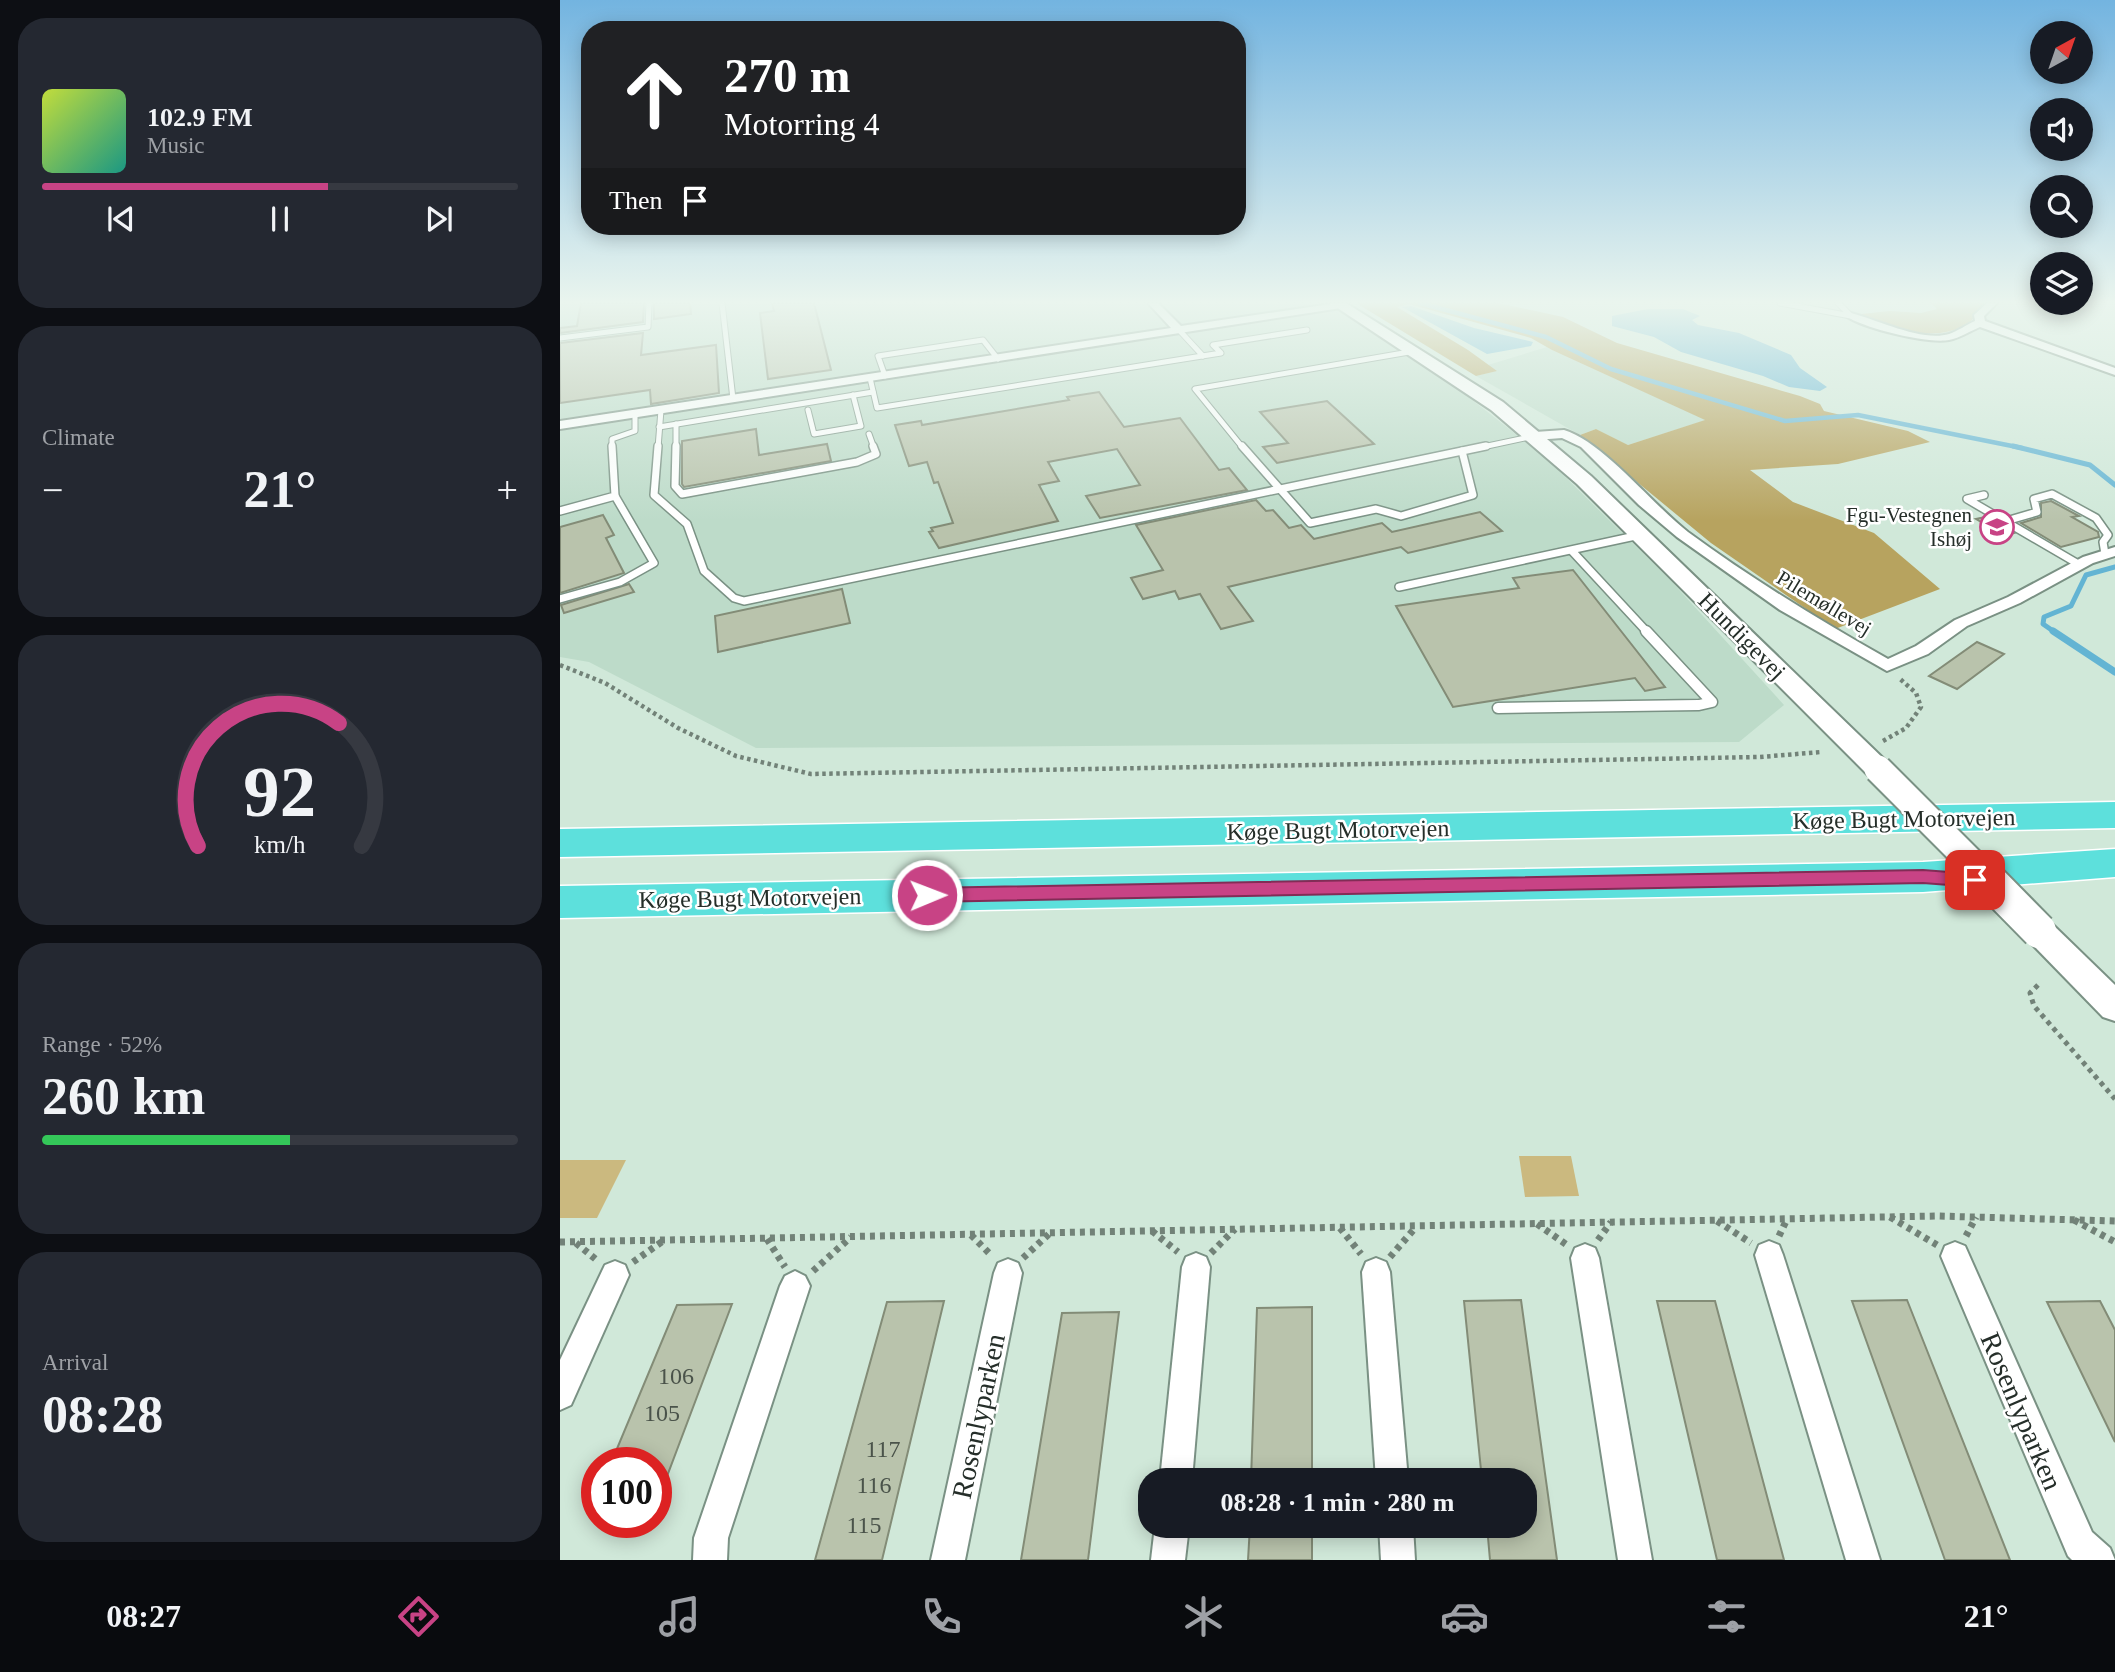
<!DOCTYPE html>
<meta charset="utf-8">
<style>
body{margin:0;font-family:Georgia,serif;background:#242831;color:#f1f3f6;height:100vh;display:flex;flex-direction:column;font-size:26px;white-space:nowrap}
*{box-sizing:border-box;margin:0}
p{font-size:23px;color:#9ea1a6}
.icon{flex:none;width:38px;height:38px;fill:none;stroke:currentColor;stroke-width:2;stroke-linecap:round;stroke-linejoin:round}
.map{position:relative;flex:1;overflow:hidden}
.drawer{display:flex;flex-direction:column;gap:18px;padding:18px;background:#0d0f14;width:560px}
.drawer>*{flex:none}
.top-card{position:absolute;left:21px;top:21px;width:665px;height:214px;border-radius:28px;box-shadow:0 4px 18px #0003;background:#202124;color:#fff;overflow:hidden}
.needle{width:46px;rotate:40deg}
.buttons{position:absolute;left:1470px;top:21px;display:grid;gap:14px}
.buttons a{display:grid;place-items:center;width:63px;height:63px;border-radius:50%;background:#171b24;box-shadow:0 4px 18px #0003;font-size:35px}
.speed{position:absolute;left:21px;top:1447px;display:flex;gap:14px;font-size:35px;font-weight:700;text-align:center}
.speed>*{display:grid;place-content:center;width:91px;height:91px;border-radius:50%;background:#171b24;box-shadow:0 4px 18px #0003;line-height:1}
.speed .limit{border:10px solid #d22;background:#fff;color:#111}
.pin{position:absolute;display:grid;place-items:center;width:60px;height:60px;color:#fff;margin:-30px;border-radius:14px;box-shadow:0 4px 10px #0006}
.me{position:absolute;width:77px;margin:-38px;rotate:89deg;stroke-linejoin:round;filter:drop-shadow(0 0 5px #0008)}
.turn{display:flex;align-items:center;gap:24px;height:147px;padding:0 28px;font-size:32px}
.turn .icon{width:91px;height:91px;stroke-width:2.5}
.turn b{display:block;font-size:49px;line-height:60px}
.then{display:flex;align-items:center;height:66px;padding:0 28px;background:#0003;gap:14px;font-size:26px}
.big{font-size:52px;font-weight:600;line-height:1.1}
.drawer .tile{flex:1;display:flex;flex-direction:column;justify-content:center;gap:10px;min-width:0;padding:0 24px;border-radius:28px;background:#242831}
.drawer .dial{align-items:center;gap:0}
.dial svg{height:182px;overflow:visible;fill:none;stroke:#363941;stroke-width:7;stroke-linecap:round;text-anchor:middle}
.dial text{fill:#f1f3f6;stroke:none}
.song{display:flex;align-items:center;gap:21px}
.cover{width:84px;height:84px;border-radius:10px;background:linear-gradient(135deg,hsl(70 70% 55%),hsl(170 70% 35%))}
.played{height:7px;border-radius:4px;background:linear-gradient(90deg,#c84385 60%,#363941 60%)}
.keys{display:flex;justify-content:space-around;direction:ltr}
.heat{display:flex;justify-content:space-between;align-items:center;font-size:38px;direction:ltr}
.charge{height:10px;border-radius:5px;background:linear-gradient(90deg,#34c759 52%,#363941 0)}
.trip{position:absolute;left:578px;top:1468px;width:399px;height:70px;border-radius:28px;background:#171b24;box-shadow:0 4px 18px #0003;font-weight:600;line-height:70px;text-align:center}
.tab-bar{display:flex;height:112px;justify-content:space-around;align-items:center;background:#090b0e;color:#9ea1a6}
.tab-bar .icon{width:49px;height:49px}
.tab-bar .active{color:#c84385}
.tab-bar b{font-size:32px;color:#f1f3f6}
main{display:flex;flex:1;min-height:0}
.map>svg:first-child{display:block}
</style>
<main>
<section class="drawer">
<div class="tile">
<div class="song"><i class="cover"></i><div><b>102.9 FM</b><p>Music</p></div></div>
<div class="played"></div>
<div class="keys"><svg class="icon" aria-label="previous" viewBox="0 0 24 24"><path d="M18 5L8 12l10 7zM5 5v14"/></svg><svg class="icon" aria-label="pause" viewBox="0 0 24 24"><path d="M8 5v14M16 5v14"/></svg><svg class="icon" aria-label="next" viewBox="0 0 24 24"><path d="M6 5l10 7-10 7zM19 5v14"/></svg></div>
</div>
<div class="tile"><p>Climate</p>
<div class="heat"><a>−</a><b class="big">21°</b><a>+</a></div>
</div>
<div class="tile dial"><svg viewBox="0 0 100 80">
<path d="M14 69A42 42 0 1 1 86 69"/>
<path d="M14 69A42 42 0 0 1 76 15" stroke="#c84385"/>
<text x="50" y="56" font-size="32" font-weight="700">92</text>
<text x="50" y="72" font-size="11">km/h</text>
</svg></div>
<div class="tile"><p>Range · 52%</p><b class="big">260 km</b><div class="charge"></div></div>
<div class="tile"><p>Arrival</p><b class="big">08:28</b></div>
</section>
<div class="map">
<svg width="1555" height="1560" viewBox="0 0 1555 1560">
<rect width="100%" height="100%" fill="#d0e8d9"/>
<g fill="#bddbc9">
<polygon points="0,303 766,303 906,395 986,458 1112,582 1224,705 1179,742 196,748 29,662 0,657"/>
<polygon points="987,347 992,350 1146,420 1068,445 1036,429 1020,435 916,376 936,371 928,365"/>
</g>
<g fill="#cbb97f">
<polygon points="959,1156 1011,1156 1019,1196 965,1197"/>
<polygon points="0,1160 66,1160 37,1218 0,1218"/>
</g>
<g fill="#b7a35f">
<polygon points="796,303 938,303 1003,317 1057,343 1240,396 1260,404 1264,411 1348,431 1370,442 1278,464 1190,470 1233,502 1314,533 1380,589 1275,629 1151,543 1020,435 1036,429 1068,445 1145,420 992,350 971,338 849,304 837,307 908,350 937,371 916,376"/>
<path d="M1371,303h53c-5,7 -10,17 -17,21 -31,19 -76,6 -106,-10l29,-3 31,2 16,-4z"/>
</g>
<g fill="#63b4d3">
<polygon points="851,306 914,328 973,342 971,346 927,354 842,307"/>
<polygon points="1088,309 1123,309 1140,316 1132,320 1138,325 1179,333 1231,355 1240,368 1267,387 1260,391 1229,387 1203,376 1121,352 1094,337 1052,326 1052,316"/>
</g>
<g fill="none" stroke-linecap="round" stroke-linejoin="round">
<polyline stroke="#63b4d3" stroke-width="4.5" points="860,303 986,337 1051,369 1225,421 1298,415 1462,448"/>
<g stroke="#63b4d3" stroke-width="5">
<polyline points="1453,446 1530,465 1555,485"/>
<polyline points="1496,633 1483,624 1484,617 1511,606 1526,575 1555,567"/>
</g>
<polyline stroke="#63b4d3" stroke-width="7" points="1493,631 1555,672"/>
</g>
<g fill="#b9c3ac" stroke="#838c77" stroke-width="2">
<polygon points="21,303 84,303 83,322 0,333 0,328 17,326"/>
<polygon points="94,303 130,303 131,314 94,319"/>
<polygon points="212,303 254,303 271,370 208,379 200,313 214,311"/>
<polygon points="83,333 81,355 156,345 159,393 91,404 90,390 0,403 0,343"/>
<polygon points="539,392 564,427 620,418 659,470 669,468 687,490 540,518 526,496 580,485 557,449 488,462 499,481 479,485 498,521 379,548 369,532 373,531 371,528 393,523 378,482 374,483 367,462 349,466 335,425 361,421 362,425 509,400 507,397"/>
<polygon points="767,401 814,444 717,463 703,447 728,443 700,412"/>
<polygon points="196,429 199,455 267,444 271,461 124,487 122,484 122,441"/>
<polygon points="696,500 706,511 713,510 729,528 741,525 754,539 822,523 832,532 920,512 942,531 848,553 841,547 668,587 693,621 661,629 640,594 619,599 615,591 583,599 571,578 603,570 576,525"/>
<polygon points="1491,501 1519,516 1512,517 1538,532 1539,537 1501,547 1461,523 1481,517 1481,503"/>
<polygon points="43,515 54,535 46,538 64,573 0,593 0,527"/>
<polygon points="1425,517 1454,533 1445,536 1416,519"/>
<polygon points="1013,570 1105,687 1085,691 1075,678 893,707 836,606 959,588 953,578"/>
<polygon points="69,584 74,592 4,613 1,605"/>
<polygon points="282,589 290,623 158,652 155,616"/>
<polygon points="1417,642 1444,654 1397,689 1369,676"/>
<polygon points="961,1300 997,1560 930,1560 927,1526 964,1526 964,1480 922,1480 904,1301"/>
<polygon points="1347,1300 1450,1560 1385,1560 1292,1301"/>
<polygon points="384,1301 322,1560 255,1560 327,1302"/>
<polygon points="1097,1301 1155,1301 1224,1560 1157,1560"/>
<polygon points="1540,1301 1555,1330 1555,1442 1487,1302"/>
<polygon points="172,1304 98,1500 96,1499 96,1463 51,1463 117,1305"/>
<polygon points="752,1307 752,1480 691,1480 697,1308"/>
<polygon points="559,1312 528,1560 461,1560 502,1313"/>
<polygon points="690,1526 752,1526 752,1560 688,1560"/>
</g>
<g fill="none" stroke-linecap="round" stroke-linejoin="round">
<g stroke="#7a9184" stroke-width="7">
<g id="lane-far2">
<polyline points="162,303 173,399"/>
<polyline points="1220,303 1291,316 1278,303"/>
<polyline points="619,330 643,356"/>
<polyline points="0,338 88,327 89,303"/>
<polyline points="325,376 318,356 423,340 438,359"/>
<polyline points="310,378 317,408 661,353 653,345 747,330"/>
<polyline points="248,410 254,434 301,426 293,395"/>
<polyline points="99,427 313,392"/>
<polyline points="309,434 314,448"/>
<polyline points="52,448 52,439 75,431 75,414"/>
<polyline points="98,448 101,410"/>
<polyline points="116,448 116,424"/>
<polyline points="683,448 635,389 855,351"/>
<polyline points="918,448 974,436"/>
</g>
</g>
<g stroke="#7a9184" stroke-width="10">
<g id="lane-far1">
<polyline points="98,446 94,495 127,524 144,571 174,598 184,601 926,446"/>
<polyline points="116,446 115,486 122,494 297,462 316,454 313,446"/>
<polyline points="682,446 750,523 816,509 841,516 913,495 902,451"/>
<polyline points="1424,495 1407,499 1520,565"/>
<polyline points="0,511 55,496 52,446"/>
<polyline points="1446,521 1477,512 1474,499 1492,494 1536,518 1548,535 1543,542 1545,554"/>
<polyline points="1012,551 1088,633"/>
<polyline points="839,587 1080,535"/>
<polyline points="0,599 60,582 94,563 55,496"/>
</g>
</g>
<g stroke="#7a9184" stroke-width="13">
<polyline id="lane" points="938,708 1139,705 1152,702 1086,631"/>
</g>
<g stroke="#7a9184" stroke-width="4">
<g id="street">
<polygon points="588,303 598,303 621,326 777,303 786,305 781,308 0,429 0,421 611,328"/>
<path d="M1427,303h10l-13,13 1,5 130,47v7l-135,-48c-10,4 -20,11 -31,13 -22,4 -86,-12 -103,-24l5,-3c27,7 71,29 98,21 9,-3 17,-9 26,-13l-1,-6z"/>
<path d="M1004,430c38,11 89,75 124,102 64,47 131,88 200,127l28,-13 39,-26 53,-23 75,-40 32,-10v9l-22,7 -73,40 -53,23 -39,28 -41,17 -107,-61 -103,-73 -38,-32 -58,-58 -19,-9 -27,2 -6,-4 6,-4z"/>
<polygon points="1209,1241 1219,1245 1223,1255 1320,1560 1286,1560 1195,1255 1199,1245"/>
<polygon points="1395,1242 1405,1246 1532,1532 1550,1548 1555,1560 1512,1560 1508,1556 1381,1256 1385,1246"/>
<polygon points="1025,1244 1035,1248 1039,1258 1092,1560 1058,1560 1011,1258 1015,1248"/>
<polygon points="636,1253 646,1257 650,1267 632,1480 600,1480 622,1267 626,1257"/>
<polygon points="816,1258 826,1262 830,1272 848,1480 816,1480 802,1272 806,1262"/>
<polygon points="448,1259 458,1263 462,1273 405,1560 371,1560 434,1273 438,1263"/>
<polygon points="55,1261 65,1265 69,1275 11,1405 0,1410 0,1360 45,1265"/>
<polygon points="235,1271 245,1276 250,1286 168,1538 167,1560 133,1560 134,1538 220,1286 225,1276"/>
<polygon points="595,1526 629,1526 625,1560 591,1560"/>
<polygon points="819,1526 853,1526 855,1560 821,1560"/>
</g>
</g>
<g stroke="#7a9184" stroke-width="4">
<g id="secondary">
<polygon points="770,303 786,303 943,402 1031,476 1328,763 1332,769 1328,775 1318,778 1308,775 1017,484 931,410"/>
<polygon points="1479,919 1490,922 1555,985 1555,1021 1543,1017 1468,940 1463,931 1468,922"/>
</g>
</g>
<g stroke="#fff" stroke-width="3">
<g id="highway">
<polygon points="1555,802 1555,828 0,857 0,829"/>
<polygon points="1555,849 1555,877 1363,892 0,918 0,886 1363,862"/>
</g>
</g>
<g stroke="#728278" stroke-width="4.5" stroke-dasharray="3.5 3.5" stroke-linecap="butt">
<polyline points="0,665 45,683 118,728 176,756 251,774 1200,757 1261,752"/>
<polyline points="1323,741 1346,728 1361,707 1356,693 1339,678"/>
</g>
<polyline stroke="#728278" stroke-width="5" stroke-dasharray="4.5 4.5" stroke-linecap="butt" points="1478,985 1470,993 1474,1006 1555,1099"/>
<g stroke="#728278" stroke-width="7" stroke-dasharray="5 5" stroke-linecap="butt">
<polyline points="1330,1217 1377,1245"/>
<polyline points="1514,1220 1555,1242"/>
<polyline points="1157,1221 1191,1243"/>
<polyline points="977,1224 1007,1245"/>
<polyline points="780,1228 801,1254"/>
<polyline points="592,1231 618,1252"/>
<polyline points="411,1235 432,1256"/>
<polyline points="1219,1236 1227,1219"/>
<polyline points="1406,1236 1416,1217"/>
<polyline points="207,1239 225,1267"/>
<polyline points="1038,1240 1051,1222"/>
<polyline points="0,1242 1377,1216 1555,1221"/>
<polyline points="16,1243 39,1262"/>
<polyline points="651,1253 675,1229"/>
<polyline points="830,1257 856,1227"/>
<polyline points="463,1258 490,1233"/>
<polyline points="73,1262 103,1241"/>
<polyline points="253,1271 291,1237"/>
</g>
<use href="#lane-far2" stroke="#fff" stroke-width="5"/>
<use href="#lane-far1" stroke="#fff" stroke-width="7"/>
<use href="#lane" stroke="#fff" stroke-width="10"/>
<use href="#street" fill="#fff" fill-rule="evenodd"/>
<use href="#secondary" fill="#fff" fill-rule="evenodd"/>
<use href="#highway" fill="#5de0dc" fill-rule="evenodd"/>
<g stroke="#7a9184" stroke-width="31" stroke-linecap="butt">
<polyline id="secondary-bridge-far1" points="1318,769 1418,869"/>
</g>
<g stroke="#7a9184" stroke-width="38" stroke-linecap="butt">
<polyline id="secondary-bridge" points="1416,867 1479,931"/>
</g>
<use href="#secondary-bridge-far1" stroke="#fff" stroke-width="27"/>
<use href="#secondary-bridge" stroke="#fff" stroke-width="34"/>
</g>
<linearGradient id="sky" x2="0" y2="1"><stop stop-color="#73b4e0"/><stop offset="0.58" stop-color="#eaf5ee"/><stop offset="1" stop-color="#eaf5ee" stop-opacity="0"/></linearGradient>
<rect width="1555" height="521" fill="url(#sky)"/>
<polygon fill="#c84385" stroke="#822c56" stroke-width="2" points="1363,870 1415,874 1421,876 1424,880 1421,885 1415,887 1363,883 367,902 361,900 358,895 361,890 367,888"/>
<defs>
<g id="school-ring" transform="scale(1.75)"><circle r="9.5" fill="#fff" stroke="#c84385" stroke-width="1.5"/><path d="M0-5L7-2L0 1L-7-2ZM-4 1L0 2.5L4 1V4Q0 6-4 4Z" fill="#c84385"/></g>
</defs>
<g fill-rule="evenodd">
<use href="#school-ring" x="1437" y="527"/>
</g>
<g text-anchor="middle" stroke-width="5" stroke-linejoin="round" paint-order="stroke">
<g font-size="21" fill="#252e29" stroke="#fff" text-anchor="end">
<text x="1412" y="522">Fgu-Vestegnen<tspan x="1412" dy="24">Ishøj</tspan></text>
</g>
<g font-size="21" fill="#252e29" stroke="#fff">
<text transform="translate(1264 603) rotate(31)" y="7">Pilemøllevej</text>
</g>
<g font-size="24" fill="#252e29" stroke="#fff">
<text transform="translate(1182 636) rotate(45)" y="8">Hundigevej</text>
<text transform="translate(1344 819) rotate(-1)" y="8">Køge Bugt Motorvejen</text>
<text transform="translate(778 830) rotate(-1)" y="8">Køge Bugt Motorvejen</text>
<text transform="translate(190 898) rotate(-1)" y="8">Køge Bugt Motorvejen</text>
</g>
<g font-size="24" fill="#4a534a">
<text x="116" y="1384">106</text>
<text x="102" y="1421">105</text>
<text x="323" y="1457">117</text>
<text x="314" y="1493">116</text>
<text x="304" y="1533">115</text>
</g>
<g font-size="28" fill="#252e29" stroke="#fff">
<text transform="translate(1462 1411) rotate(67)" y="10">Rosenlyparken</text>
<text transform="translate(418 1416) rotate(-78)" y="10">Rosenlyparken</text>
</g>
</g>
</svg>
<div class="buttons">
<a><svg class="needle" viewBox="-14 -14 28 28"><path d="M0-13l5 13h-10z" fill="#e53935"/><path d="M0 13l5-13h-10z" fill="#9ea1a6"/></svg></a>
<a><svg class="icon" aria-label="sound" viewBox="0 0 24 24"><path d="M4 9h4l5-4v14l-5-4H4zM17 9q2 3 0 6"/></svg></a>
<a><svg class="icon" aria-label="search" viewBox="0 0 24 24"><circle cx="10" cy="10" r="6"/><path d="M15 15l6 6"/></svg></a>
<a><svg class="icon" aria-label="layers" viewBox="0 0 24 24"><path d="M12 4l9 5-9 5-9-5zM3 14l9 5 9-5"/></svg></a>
</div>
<div class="speed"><div class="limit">100</div></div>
<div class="pin" style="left:1415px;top:880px;background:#d93025"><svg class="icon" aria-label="arrive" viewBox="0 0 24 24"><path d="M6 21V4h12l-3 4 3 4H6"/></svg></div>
<svg class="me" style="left:367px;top:895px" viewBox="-20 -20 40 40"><circle r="17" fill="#c84385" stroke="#fff" stroke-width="3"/><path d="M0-11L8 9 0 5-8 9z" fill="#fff"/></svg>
<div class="trip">08:28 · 1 min · 280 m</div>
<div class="top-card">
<div class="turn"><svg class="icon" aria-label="ahead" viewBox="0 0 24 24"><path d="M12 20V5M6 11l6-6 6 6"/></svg><div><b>270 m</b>Motorring 4</div></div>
<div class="then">Then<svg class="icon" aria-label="arrive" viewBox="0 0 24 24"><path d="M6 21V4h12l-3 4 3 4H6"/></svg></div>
</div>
</div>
</main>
<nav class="tab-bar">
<b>08:27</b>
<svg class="icon active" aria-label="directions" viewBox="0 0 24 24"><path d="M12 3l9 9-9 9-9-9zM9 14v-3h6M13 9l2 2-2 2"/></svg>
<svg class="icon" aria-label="music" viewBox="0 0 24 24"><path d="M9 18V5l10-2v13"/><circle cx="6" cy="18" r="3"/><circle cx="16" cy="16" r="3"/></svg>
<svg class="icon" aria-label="phone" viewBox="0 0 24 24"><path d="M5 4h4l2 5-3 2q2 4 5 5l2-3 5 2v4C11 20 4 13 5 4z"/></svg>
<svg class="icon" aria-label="climate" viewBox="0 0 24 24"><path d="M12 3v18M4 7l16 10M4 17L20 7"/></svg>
<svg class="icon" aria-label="car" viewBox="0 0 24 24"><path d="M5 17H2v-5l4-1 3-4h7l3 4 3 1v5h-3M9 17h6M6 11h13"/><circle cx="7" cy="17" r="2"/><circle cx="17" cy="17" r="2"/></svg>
<svg class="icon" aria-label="filters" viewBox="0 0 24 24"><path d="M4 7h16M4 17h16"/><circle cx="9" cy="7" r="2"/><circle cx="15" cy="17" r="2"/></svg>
<b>21°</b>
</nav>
